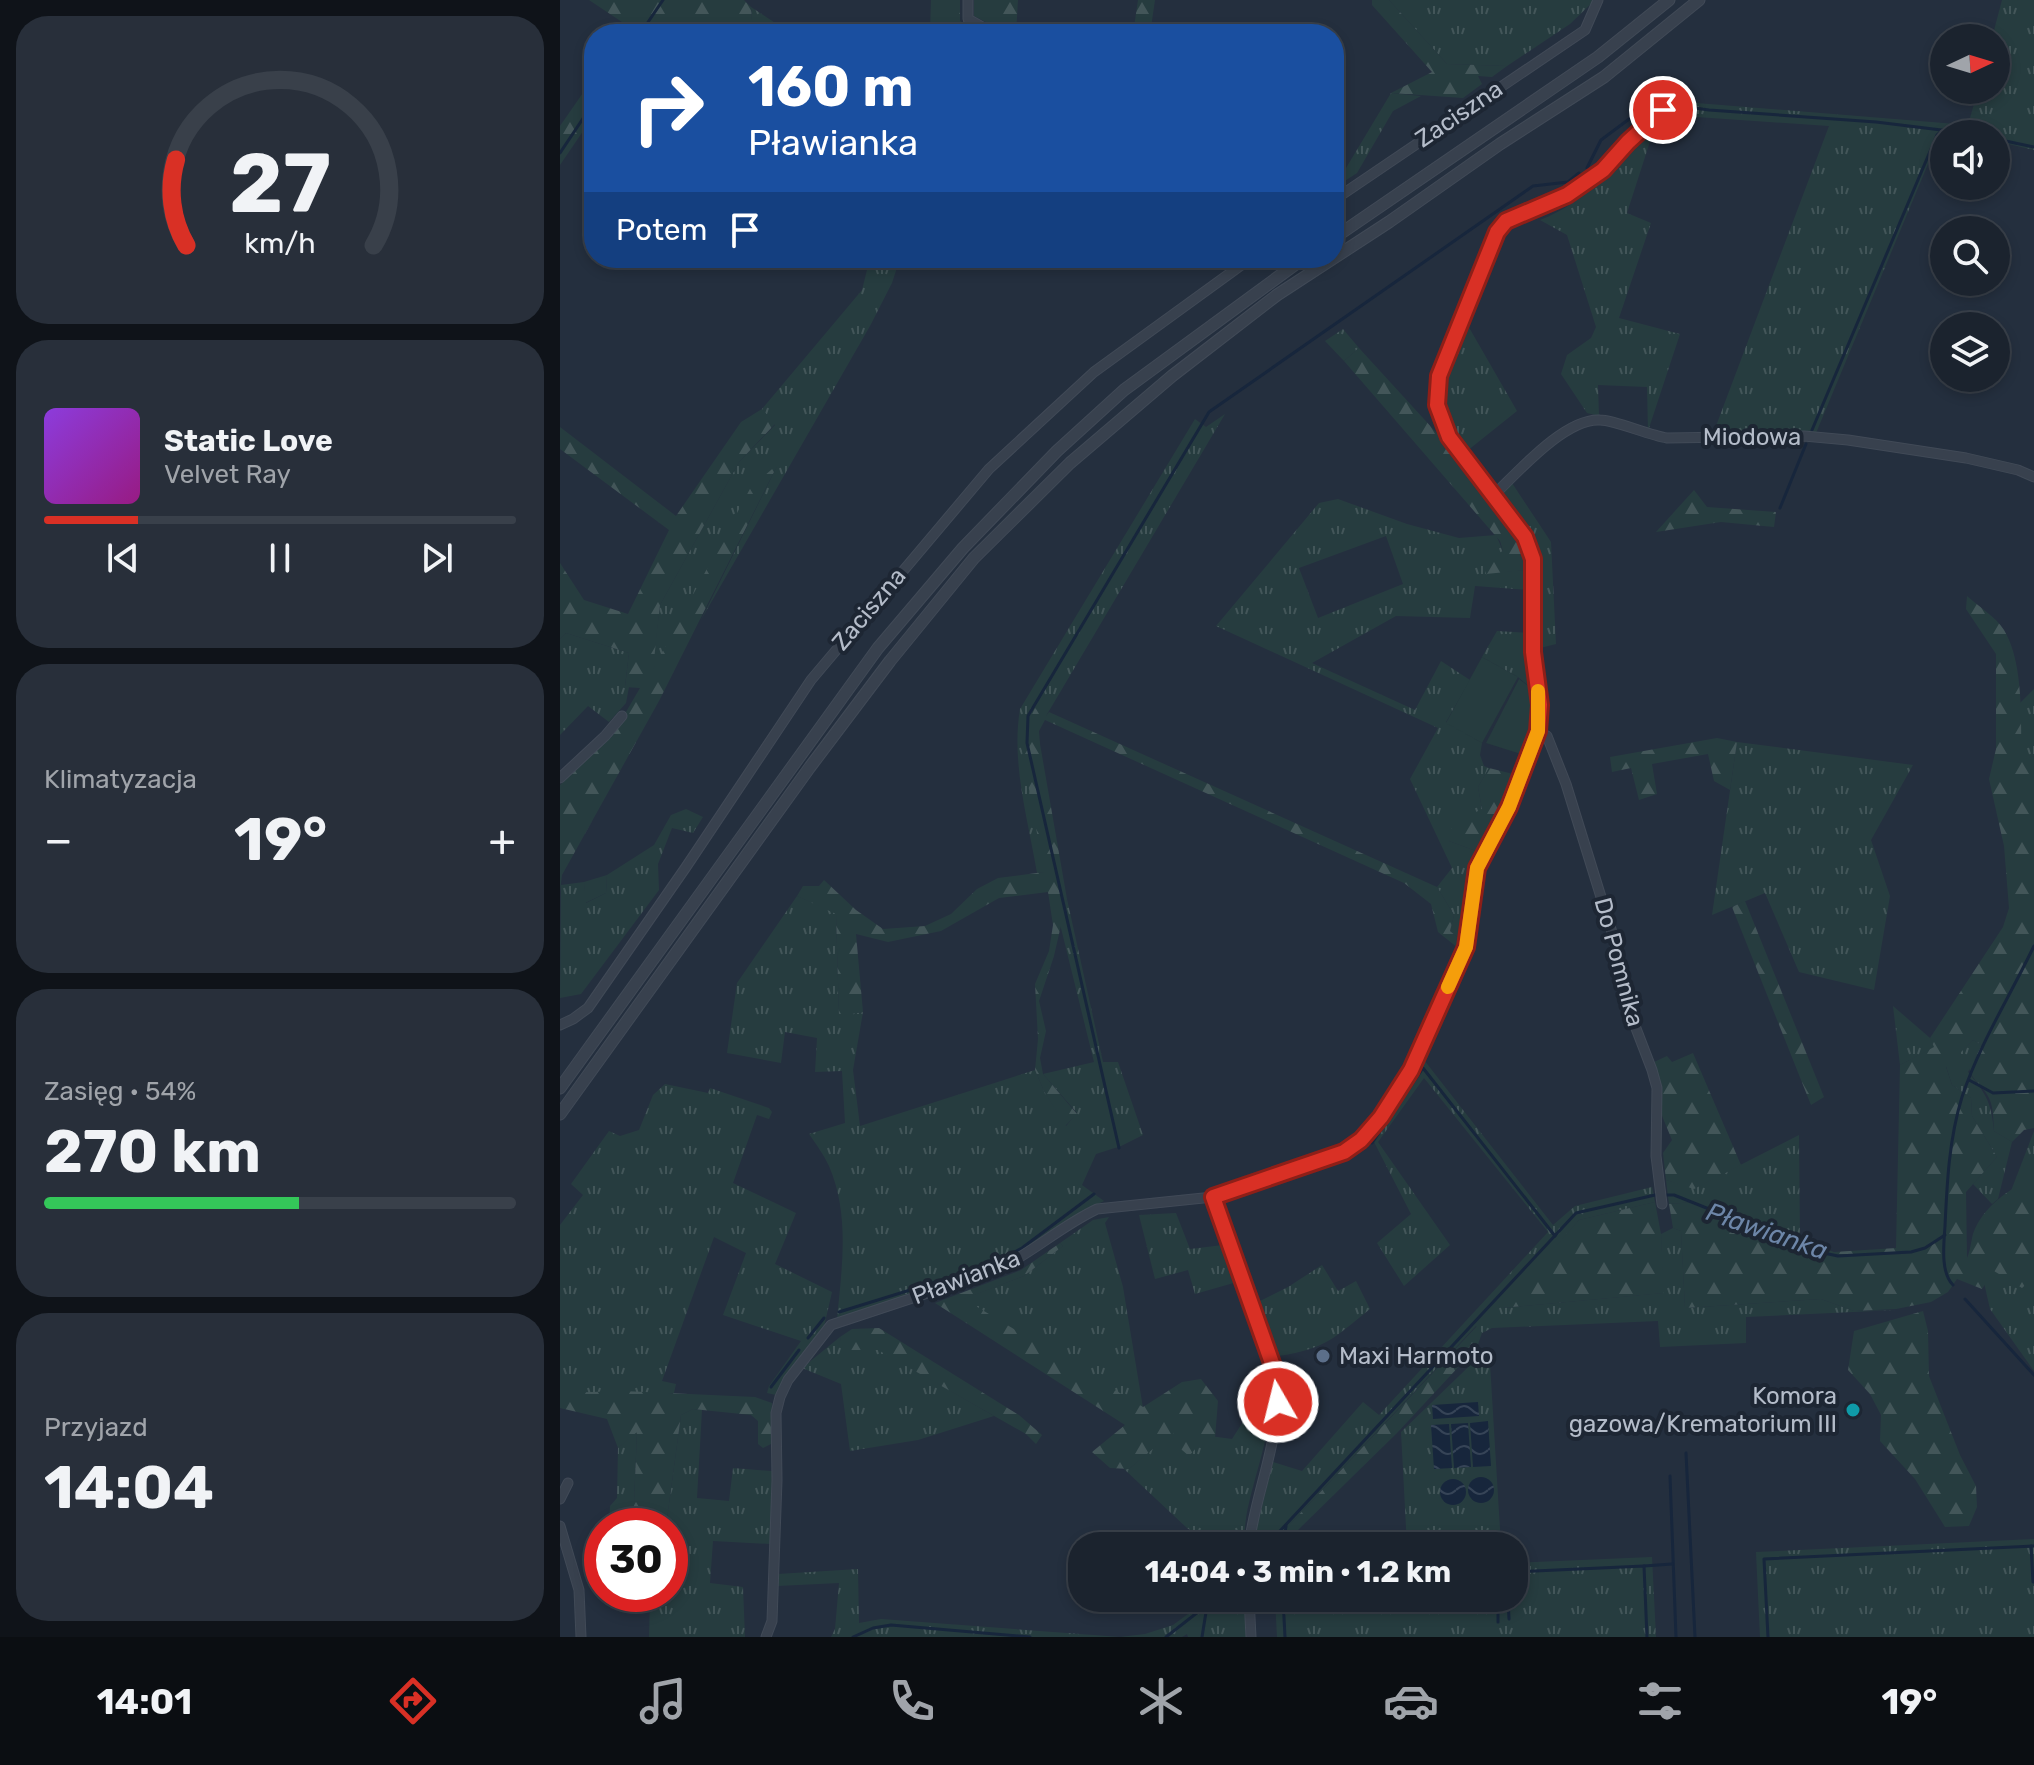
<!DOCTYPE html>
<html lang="pl">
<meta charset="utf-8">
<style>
body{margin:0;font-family:Rubik,sans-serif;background:#282f3a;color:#f1f3f6;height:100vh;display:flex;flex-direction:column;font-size:30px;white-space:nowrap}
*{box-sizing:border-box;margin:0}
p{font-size:26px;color:#a0a4aa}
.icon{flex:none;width:44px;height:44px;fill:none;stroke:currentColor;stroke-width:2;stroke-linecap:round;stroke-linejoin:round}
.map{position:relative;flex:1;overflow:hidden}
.side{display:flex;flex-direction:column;gap:16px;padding:16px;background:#0f1319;width:560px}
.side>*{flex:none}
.guide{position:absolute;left:24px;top:24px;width:760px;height:244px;border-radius:32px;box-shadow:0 4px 12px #0003,0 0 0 2px #39404a;background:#1a4fa0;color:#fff;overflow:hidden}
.needle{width:52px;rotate:86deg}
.fabs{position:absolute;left:1370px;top:24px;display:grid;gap:16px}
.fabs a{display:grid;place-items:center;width:80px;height:80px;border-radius:50%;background:#1b232e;box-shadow:0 4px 12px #0003,0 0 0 2px #39404a;font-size:40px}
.speed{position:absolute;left:24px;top:1508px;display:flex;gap:16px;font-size:40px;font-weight:700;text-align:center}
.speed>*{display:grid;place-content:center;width:104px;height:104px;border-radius:50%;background:#1b232e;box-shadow:0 4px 12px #0003,0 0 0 2px #39404a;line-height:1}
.speed .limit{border:12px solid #d22;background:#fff;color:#111}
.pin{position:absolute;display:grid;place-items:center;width:68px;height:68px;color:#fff;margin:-34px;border:4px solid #fff;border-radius:50%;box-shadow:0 2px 8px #0007}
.me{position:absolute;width:88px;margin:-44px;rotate:352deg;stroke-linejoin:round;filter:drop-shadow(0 0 6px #0008)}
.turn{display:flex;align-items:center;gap:28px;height:168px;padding:0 32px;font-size:36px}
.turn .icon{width:104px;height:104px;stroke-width:2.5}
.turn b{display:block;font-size:56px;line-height:68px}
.then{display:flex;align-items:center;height:76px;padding:0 32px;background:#0003;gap:16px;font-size:30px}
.big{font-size:60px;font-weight:700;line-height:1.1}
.side .widget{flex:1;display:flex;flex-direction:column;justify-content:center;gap:12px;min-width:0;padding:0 28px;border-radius:32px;background:#282f3a}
.side .dial{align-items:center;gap:0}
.dial svg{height:208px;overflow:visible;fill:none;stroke:#39404a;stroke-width:7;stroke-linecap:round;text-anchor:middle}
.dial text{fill:#f1f3f6;stroke:none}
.song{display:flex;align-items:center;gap:24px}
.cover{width:96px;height:96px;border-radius:12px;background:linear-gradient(135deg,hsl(270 70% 55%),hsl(310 70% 35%))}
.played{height:8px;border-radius:4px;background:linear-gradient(90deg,#d93025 20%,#39404a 20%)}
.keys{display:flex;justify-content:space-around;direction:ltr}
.heat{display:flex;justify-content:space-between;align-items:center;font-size:44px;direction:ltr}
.charge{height:12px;border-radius:6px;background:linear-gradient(90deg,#34c759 54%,#39404a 0)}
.trip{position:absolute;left:508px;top:1532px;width:460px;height:80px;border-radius:32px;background:#1b232e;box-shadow:0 4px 12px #0003,0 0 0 2px #39404a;font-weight:700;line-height:80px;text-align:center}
.tabs{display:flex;height:128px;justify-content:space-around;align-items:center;background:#0b0e12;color:#a0a4aa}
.tabs .icon{width:56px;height:56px}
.tabs .current{color:#d93025}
.tabs b{font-size:36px;color:#f1f3f6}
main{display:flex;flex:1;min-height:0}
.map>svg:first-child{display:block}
</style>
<main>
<section class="side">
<div class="widget dial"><svg viewBox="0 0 100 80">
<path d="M14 69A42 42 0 1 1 86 69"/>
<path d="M14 69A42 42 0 0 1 10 36" stroke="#d93025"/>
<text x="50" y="56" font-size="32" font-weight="700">27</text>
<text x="50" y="72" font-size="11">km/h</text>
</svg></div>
<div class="widget">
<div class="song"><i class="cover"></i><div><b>Static Love</b><p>Velvet Ray</p></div></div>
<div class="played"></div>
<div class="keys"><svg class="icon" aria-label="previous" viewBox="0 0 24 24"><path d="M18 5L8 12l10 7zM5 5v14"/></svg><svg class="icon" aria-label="pause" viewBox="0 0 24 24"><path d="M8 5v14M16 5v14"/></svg><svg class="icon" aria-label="next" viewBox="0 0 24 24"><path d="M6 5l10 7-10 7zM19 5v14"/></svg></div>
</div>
<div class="widget"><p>Klimatyzacja</p>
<div class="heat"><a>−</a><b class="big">19°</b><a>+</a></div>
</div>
<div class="widget"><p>Zasięg · 54%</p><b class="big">270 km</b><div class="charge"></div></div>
<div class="widget"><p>Przyjazd</p><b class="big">14:04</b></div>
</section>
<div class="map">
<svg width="1474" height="1637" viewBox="0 0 1474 1637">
<defs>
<pattern id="grass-tufts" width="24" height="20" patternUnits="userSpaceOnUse" patternTransform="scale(2)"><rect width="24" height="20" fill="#263c3f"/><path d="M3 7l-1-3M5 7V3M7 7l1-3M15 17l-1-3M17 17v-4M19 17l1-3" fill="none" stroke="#435659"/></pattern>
<pattern id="forest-firs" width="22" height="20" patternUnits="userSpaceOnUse" patternTransform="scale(2)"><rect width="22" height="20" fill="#263c3f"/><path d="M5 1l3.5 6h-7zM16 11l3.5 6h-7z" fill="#435659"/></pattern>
<pattern id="water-waves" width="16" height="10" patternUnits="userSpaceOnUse" patternTransform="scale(2)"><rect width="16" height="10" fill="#17263c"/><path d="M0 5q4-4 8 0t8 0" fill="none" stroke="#364457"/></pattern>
</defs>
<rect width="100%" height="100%" fill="#242f3e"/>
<g fill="url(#grass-tufts)" fill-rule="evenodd">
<polygon points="829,0 1035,0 1010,24 947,66 887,64"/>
<polygon points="1442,0 1474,0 1474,150 1436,141 1436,134 1384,134 1384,137 1378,140 1256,433 1153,434 1269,126 1108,115 1124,102 1408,125 1418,90 1436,90 1436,38 1432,38"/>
<polygon points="191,7 232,34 193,34"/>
<polygon points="831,93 861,96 833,111 797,173 774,188"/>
<path d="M1094,129l-27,84 24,10 -32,95 61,16 -32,97 -1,-44 -49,-2 1,31 -12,-3 -26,-39 6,-19 24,-17 5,-11 -29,-92 -27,-15c47,-18 79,-56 114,-91z"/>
<polygon points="310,258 340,258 332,283 310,326 141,620 217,466 92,671 100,605 179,462 215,425 202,409 302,290"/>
<path d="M907,324l50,87 -50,40c-37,-57 -24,-69 0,-127z"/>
<polygon points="783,329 799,348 784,361 765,341"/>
<path d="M665,414l-179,302 -24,29 23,127 -8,1c-9,-54 -26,-110 -17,-164l175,-290 11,8z"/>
<polygon points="952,483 991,542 996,644 980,648 979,553 941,495"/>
<path d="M778,499l69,25 52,14 37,-3 7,16 -17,22 41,-3 1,20 -53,-4 -5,32 -74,-2 -84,47 103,47 26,-49 29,19 -24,42 36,21 -2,12 4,11 5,2 -11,19 4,22 -33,32 27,10 -10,36 -4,54 -12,-10 4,-16 -17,-28 15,-19 -42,-89 28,-51 -222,-102 103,-123zM826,536l17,48 -85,34 -19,-50z"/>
<polygon points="937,631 968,633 971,688 958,677 922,657"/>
<polygon points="6,633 69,653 65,686 69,687 66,703 49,722 28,706 0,735 0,639"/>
<polygon points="1474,689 1474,756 1461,761 1459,704"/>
<polygon points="1177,742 1353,765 1311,840 1330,896 1314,990 1239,972 1205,893 1152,915"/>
<polygon points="126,809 143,817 133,833 112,828 98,864 99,890 21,994 0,998 1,885 24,882 26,903 46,893 47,875 94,845 111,815"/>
<path d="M237,896l39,17 3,102 24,-3 -10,58 7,56 175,-56 9,21 22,35 11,-13 -34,-39 51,-12 -34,-138 7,-25 36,163h15l25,73 -22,11 -25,8 -14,31 22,16 -24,12 -64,43 -26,13 -153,50c5,-52 13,-104 -8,-153 -5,-11 -13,-22 -20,-32l36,-11 -3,-52 -27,1 2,-34 -32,-6 -4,31 -54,-10 10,-70z"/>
<polygon points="1333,1006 1370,1038 1375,1047 1340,1065"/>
<path d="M1413,1040l9,5 -14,27c19,23 23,30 26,59l18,11 -14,57 -6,5 -19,-20 24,-27 -25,-41 -1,-18 -19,-13 -6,-19z"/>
<polygon points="864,1060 993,1225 1015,1206 1092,1187 1095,1202 1019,1220 943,1308 1103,1293 1101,1234 1113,1228 1121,1231 1125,1308 1261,1299 1294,1311 1336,1310 1186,1317 1186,1343 1100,1347 1098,1321 932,1328 922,1333 916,1326 718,1537 720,1540 714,1546 692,1546 713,1462 742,1471 803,1402 819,1415 988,1232 864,1078 818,1142 890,1245 844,1286 817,1243 851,1214 812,1138"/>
<polygon points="105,1084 148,1093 150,1088 209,1108 212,1112 209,1119 197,1115 173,1183 236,1213 215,1264 272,1292 263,1331 244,1352 216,1395 207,1393 209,1386 241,1341 163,1315 186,1253 154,1237 102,1381 116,1384 114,1393 0,1393 0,1225 23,1195 11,1184 49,1131 60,1136 79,1130 93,1095"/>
<polygon points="1474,1131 1474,1371 1430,1309 1421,1269"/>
<polygon points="1239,1135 1240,1240 1134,1202 1109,1204 1106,1180 1135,1188"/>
<polygon points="616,1213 630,1249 663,1245 677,1282 635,1294 628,1270 595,1279 579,1215"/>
<polygon points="549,1217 545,1223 563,1287 583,1408 403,1299 464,1276 503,1246 500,1243 533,1220"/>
<path d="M762,1265l16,26 18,-10 14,28c-36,29 -44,40 -92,47l-20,-54 30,-15z"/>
<polygon points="280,1337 283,1350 318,1349 434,1416 358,1440 290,1451 281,1384 242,1368"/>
<polygon points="929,1347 941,1546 847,1546 841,1432"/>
<path d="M709,1381c5,45 -10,79 -20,122 -4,14 -4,29 -6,43h-28l-28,-18 -63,-59h5l44,-38 59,8z"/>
<polygon points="133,1409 142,1410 137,1498 169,1501 173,1468 212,1471 211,1544 153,1541 150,1583 183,1587 185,1637 89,1637 90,1599 70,1598 70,1594 110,1594 110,1526 106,1526 121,1415"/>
<polygon points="77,1431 73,1526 49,1526 50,1506 57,1498 58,1448"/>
<polygon points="1474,1539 1474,1637 1200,1637 1196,1552"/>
<polygon points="1092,1557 1096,1637 717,1637 715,1598 954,1598 954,1563"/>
<polygon points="298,1569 299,1623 321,1619 560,1637 585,1634 613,1625 650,1598 684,1598 686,1637 628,1637 627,1634 622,1637 271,1637 275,1629 279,1583 217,1586 218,1574"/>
</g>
<g fill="url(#forest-firs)">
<polygon points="29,0 184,0 191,7 193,34 64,34 68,26"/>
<polygon points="371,0 400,0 400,21 419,34 370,34"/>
<polygon points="414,0 458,0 456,34 449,34 414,16"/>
<polygon points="578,0 595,0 590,34 573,34"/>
<polygon points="812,0 829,0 887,64 947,66 932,77 918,76 922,84 903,98 831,93 872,72 812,5"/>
<polygon points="34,77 34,115 0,165 0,126"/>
<polygon points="799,348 906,465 962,540 967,570 926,574 925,559 943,551 940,541 784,361"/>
<polygon points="202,409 215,424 179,462 100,605 93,669 191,487 218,464 99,701 2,875 0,891 0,785 53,734 80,688 65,687 69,653 6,633 0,639 0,563 24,600 68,614 109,530 0,449 0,427 116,516 181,422"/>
<polygon points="1134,490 1147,507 1216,512 1214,527 1161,522 1096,532"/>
<path d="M1407,596c11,10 29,21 37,34 20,33 17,92 17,130l13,-4v372l-10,2 -12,12 -18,-11c-1,-10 0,-23 -5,-33 -9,-18 -20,-16 -21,-39l7,-1 7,-13 -9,-5 -27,27 6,18 19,13 1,18 25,41 -31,35 1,66c3,-6 4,-16 6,-24 10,-28 36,-44 61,-58v101l-12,11 -28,-17 -12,18 -25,-10 -9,13 -17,10 -35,7 -42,2 -33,-12 -136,9 -4,-77 -8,-3 -4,-24 25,-2 140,50 62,-4 4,-183 34,-18 -4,-9 73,-111 6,-19 -5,-62 -15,-67 7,-30v-95l-30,-45z"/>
<polygon points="475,708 486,716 489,712 877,887 894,915 890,931 902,941 898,948 878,932 871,904 844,883 485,720 479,731 480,744 507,899 494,956 479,1001 486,1031 480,1058 483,1074 517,1114 505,1126 484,1091 475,1070 478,1039 475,984 489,951 493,925 488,892 439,898 381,931 328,942 296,934 303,1012 279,1016 276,914 237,896 243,886 259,886 264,880 296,910 323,929 365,926 391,914 417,889 438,878 484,872 461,745 465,729"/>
<polygon points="1157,738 1177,742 1170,790 1154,781 1148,754 1092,764 1097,794 1079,800 1071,768 1052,772 1050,757"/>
<polygon points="929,768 957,775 916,851 889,841 892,824 922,809 918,787"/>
<polygon points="47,875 46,893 25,903 24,882"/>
<polygon points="1185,901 1264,1097 1251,1105 1172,907"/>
<polygon points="1133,1053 1181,1165 1134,1189 1106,1180 1103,1153 1112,1140 1100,1111 1100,1086 1094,1062 1107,1056 1112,1062"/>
<polygon points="1095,1202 1101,1234 1104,1293 941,1308 1019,1220"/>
<polygon points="500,1243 503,1246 464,1276 404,1299 583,1407 622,1382 641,1379 658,1401 655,1438 646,1437 629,1456 615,1444 613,1432 569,1469 550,1468 532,1452 565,1425 375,1303 461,1270"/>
<polygon points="1363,1311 1368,1331 1369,1376 1400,1455 1416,1486 1417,1507 1409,1526 1385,1527 1355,1479 1320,1441 1321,1415 1310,1394 1288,1370 1294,1331"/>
<polygon points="917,1326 922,1333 917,1347 837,1433 738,1530 720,1540 718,1537"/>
<polygon points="319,1328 459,1415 482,1435 476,1444 466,1434 318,1350 282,1350 280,1337 292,1329"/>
<polygon points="63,1391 195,1397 212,1403 211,1444 203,1448 198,1444 198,1421 191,1415 133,1409 121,1415 106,1526 73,1526 77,1432 58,1448 47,1419 0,1408 0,1393"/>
</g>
<g fill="#263c3f">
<polygon points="922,657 958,677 922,743 886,723"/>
<polygon points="959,679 971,688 974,724 964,755 926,743"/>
</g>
<g fill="url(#water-waves)">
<polygon points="918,1402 919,1416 873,1419 872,1405"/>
<polygon points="928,1421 931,1466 913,1467 910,1423"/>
<polygon points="908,1423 911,1467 894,1468 891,1424"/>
<polygon points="889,1424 892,1468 874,1469 871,1425"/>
<circle cx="921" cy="1490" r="13"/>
<circle cx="893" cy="1492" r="13"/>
</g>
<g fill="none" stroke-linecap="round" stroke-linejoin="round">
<g stroke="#17263c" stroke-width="3">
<polyline points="80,34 103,0"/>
<polyline points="1436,139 1474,147"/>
<polyline points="0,153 34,102"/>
<polyline points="1027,168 1041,140 1092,102 1149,110 1316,122 1414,134"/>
<polyline points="1252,430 1377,135 1383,130"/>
<polyline points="1220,508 1246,444"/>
<polyline points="1409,1080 1433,1093 1474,1091"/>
<polyline points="812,1143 863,1068 995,1236"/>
<polyline points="559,1148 467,743 468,716 649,412 973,186 1008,182 1019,173"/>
<polyline points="1105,1195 1114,1195 1254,1251 1278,1256 1351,1252 1365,1248 1385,1235"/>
<path d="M1393,1285c-13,-13 -9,-42 -8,-59 2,-43 4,-87 17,-129 17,-52 48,-101 72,-151"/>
<polyline points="1405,1299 1474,1375"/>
<polyline points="279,1312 431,1265 462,1248 534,1194"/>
<polyline points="248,1338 264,1318"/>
<polyline points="211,1387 239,1350"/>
<polyline points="1126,1453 1135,1637"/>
<polyline points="1110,1476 1116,1637"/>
<polyline points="706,1546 1016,1213 1095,1195"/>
<polyline points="723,1546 726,1526"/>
<polyline points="1471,1546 1473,1582"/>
<polyline points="1084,1566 1112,1564"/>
<polyline points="954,1572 1084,1566 1087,1637"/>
<polyline points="723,1598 725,1637"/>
<polyline points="937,1598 938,1606"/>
<polyline points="948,1598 949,1619"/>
<polyline points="938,1613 938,1622"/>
<polyline points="293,1637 313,1628 331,1625 470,1637"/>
<polyline points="606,1637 656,1598"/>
<polyline points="642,1637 647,1606"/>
<polyline points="1208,1637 1204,1559 1474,1546"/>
</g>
<g stroke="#414a57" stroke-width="11">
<g id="minor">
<polyline points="408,0 408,19 435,34"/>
<polyline points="774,200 1025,30 1038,0"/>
<path d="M934,495c24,-23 71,-77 106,-75 15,0 48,15 67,18l137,-2 44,4 118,18 52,12 16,7"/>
<polyline points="978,731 987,736 1006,784 1054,939 1062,992 1092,1070 1097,1088 1096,1156 1102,1204"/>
<polyline points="0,778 45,736 62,716"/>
<polyline points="0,1025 13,1019 28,1008 126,867 251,680 429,469 534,372 691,258"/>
<path d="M653,1197l60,169c16,57 -18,123 -24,180"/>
<polyline points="0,1499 8,1483"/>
<polyline points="0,1526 19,1590 21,1637"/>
<polyline points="689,1598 691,1637"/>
<path d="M206,1637l6,-16 5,-141 -1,-67 4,-16 8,-17 43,-55 166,-55c35,-17 64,-44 100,-61l116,-12 131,-45 17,-12 20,-23 30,-47 55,-123 11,-79 32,-61 29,-76 2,-26 -7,-53v-93l-8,-22 -76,-100 -12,-32 2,-29 58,-144c14,-19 44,-25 66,-35 39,-19 68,-58 100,-87"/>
</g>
</g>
<g stroke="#414a57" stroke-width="13">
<g id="tertiary">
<polyline points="774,238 1038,57 1109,0"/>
<polyline points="0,1088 318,648 403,548 497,451 564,390 744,258"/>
<polyline points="0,1114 250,767 330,661 414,558 510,463 612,376 717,295 829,222 940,144 1044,77 1139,0"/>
</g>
</g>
<use href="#minor" stroke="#38414e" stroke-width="9"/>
<use href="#tertiary" stroke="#38414e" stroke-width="11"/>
</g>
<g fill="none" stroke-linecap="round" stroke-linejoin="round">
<g stroke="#8d1f18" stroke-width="20">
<polyline id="route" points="718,1402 713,1366 653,1197 784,1152 801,1140 821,1117 851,1070 906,947 917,868 949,807 978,731 980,705 973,652 973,559 965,537 889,437 877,405 879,376 937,232 946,221 1007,195 1043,170 1068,142 1103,110"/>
</g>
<use href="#route" stroke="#d93025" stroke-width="14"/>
<polyline stroke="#f59e0b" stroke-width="14" points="888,987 906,947 917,868 949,807 978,731 978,691"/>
</g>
<circle fill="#5c6f8a" stroke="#1d2633" stroke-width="3" cx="763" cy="1356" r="8"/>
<circle fill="#0f9aa8" stroke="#1d2633" stroke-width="3" cx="1293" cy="1410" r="8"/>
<g text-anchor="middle" stroke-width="8" stroke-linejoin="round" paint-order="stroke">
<g font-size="24" fill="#b4bcc9" stroke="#1d2633">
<text transform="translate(899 114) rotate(-34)" y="8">Zaciszna</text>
<text x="1192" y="445">Miodowa</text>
<text transform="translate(309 609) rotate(-50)" y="8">Zaciszna</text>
<text transform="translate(1059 962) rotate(75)" y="8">Do Pomnika</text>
<text transform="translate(406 1277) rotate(-21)" y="8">Pławianka</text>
</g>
<g font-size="24" fill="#b4bcc9" stroke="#1d2633" text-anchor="start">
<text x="779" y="1364">Maxi Harmoto</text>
<text x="1277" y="1404" text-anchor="end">Komora<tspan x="1277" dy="28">gazowa/Krematorium III</tspan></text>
</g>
<g font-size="26" font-style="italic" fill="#6d86a8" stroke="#1d2633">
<text transform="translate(1207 1231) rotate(19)" y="9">Pławianka</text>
</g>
</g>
</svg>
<div class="fabs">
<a><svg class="needle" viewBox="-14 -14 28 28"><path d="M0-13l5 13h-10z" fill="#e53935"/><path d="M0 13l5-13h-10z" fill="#a0a4aa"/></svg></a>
<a><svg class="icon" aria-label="sound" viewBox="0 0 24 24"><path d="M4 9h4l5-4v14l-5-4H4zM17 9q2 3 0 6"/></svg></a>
<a><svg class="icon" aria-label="search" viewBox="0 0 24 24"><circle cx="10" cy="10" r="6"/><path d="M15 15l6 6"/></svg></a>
<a><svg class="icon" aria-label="layers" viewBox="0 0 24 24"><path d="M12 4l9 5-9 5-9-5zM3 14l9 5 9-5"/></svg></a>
</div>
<div class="speed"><div class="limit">30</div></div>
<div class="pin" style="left:1103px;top:110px;background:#d93025"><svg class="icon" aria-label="arrive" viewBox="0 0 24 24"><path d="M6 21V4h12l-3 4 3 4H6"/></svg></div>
<svg class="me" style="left:718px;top:1402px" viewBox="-20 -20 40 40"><circle r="17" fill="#d93025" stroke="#fff" stroke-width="3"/><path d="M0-11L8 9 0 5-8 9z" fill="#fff"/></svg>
<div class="trip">14:04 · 3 min · 1.2 km</div>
<div class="guide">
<div class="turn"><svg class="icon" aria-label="right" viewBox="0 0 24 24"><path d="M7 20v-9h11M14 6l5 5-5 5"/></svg><div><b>160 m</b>Pławianka</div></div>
<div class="then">Potem<svg class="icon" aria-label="arrive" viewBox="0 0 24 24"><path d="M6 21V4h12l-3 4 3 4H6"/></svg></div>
</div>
</div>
</main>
<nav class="tabs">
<b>14:01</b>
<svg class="icon current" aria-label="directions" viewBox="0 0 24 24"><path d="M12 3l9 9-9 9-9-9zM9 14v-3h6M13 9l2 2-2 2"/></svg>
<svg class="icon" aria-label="music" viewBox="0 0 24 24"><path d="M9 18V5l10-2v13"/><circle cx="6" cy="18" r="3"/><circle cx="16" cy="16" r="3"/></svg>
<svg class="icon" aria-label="phone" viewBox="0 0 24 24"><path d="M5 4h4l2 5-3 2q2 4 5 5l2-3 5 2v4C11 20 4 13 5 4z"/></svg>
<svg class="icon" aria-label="climate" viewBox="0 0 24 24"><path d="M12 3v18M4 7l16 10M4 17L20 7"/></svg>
<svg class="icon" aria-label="car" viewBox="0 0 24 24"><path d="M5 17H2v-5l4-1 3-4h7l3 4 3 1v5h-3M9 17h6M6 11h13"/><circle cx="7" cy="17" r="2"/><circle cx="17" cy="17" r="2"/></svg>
<svg class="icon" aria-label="filters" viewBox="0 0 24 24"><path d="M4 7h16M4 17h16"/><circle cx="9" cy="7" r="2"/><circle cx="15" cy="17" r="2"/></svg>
<b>19°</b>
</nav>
